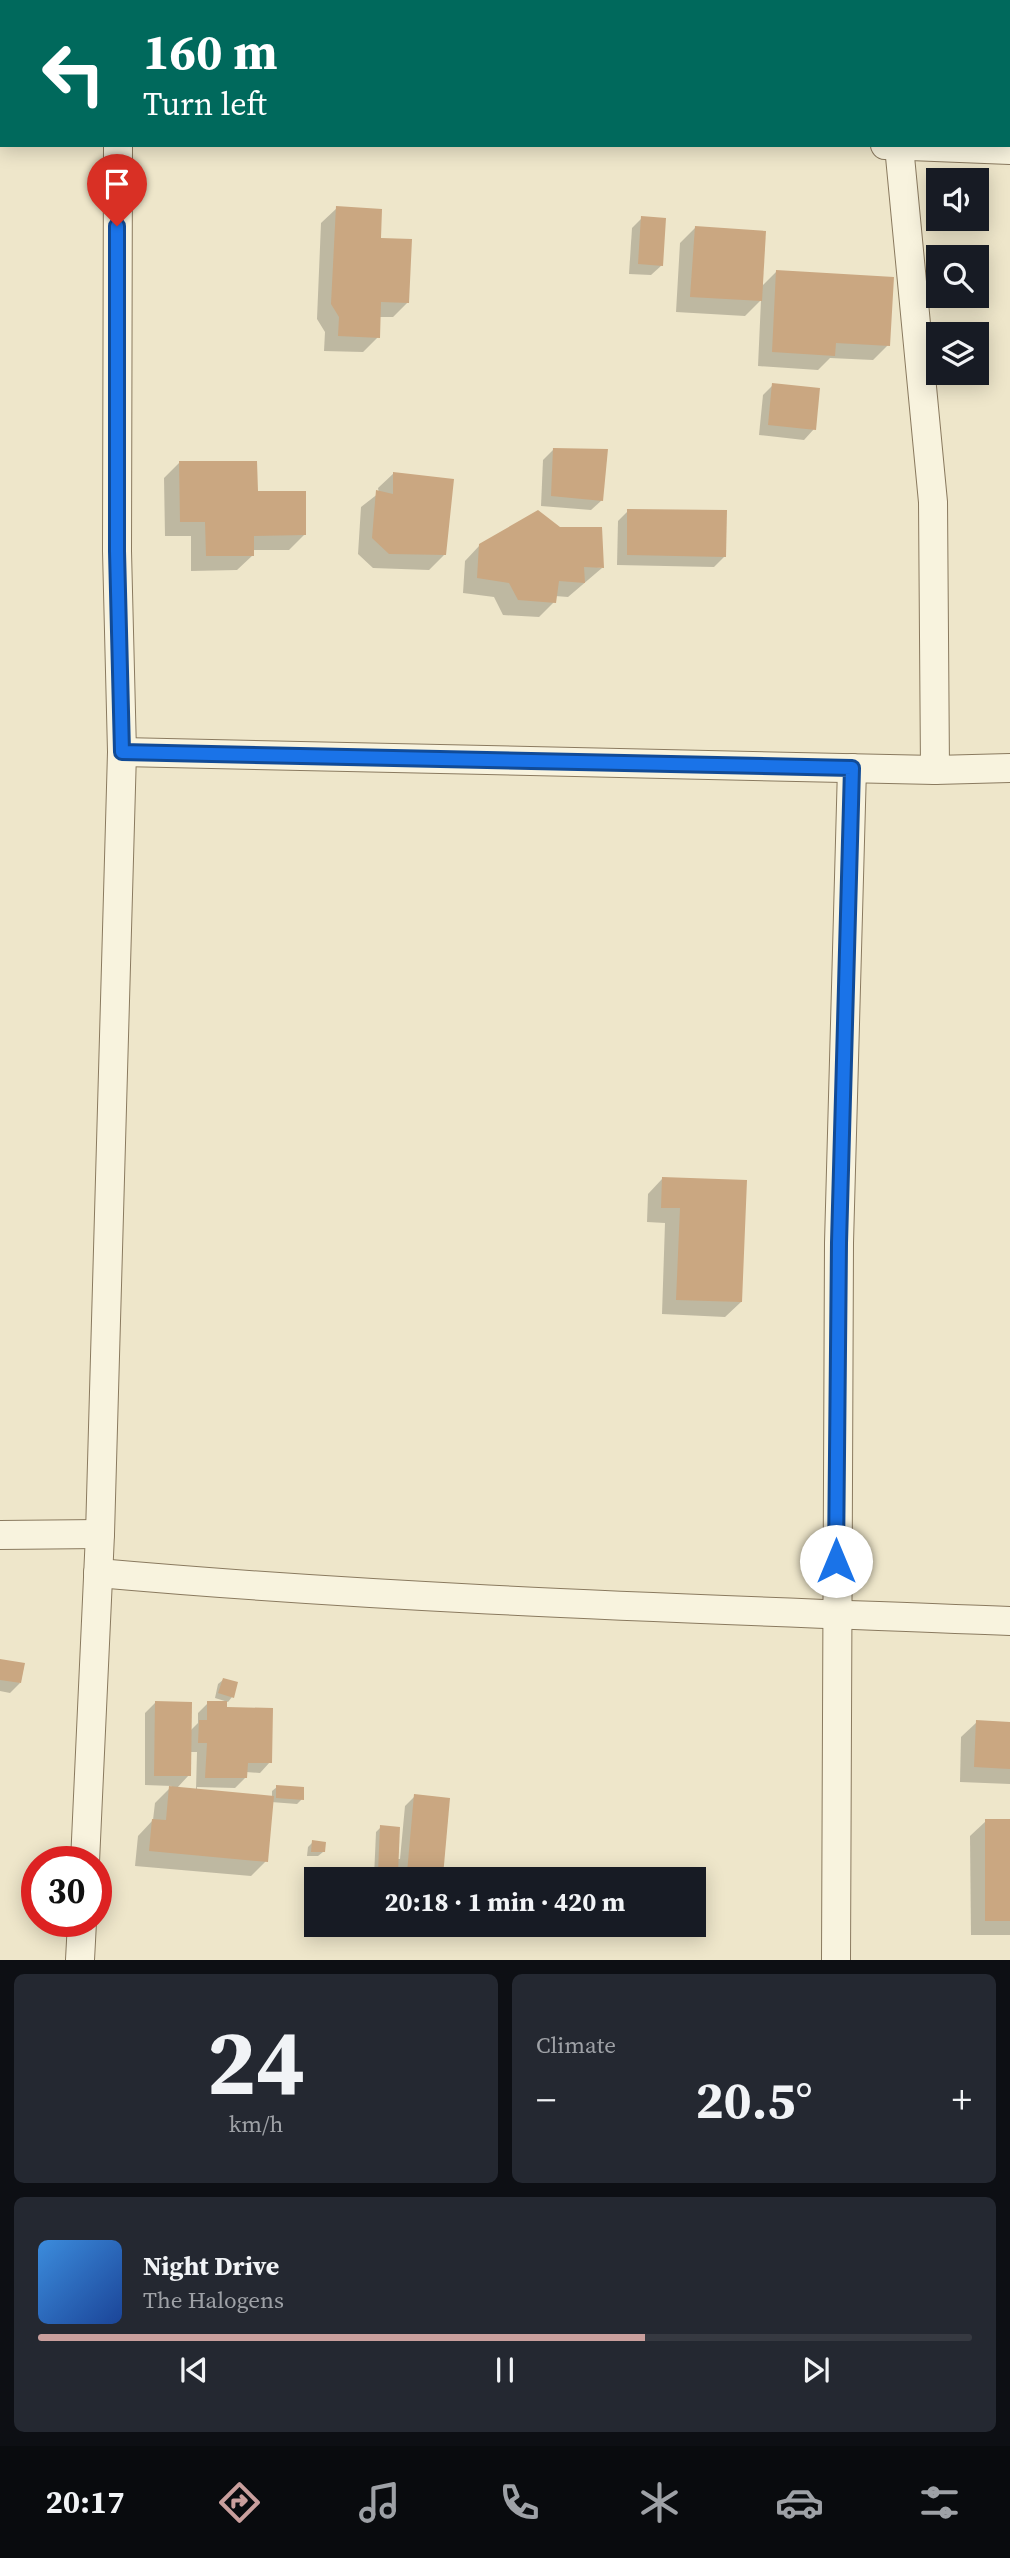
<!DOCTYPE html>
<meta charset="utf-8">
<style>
body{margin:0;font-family:"Source Serif 4",serif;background:#242831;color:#f1f3f6;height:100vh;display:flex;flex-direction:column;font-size:26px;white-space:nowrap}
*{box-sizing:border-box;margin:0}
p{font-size:23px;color:#9ea1a6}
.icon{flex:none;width:38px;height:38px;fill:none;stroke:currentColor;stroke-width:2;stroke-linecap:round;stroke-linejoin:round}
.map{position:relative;height:1960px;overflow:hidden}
.side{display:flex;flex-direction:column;gap:14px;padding:14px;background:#0d0f14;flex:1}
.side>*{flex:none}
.banner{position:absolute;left:0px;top:0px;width:1012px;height:147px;box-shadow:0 4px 18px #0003;background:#00695c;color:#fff;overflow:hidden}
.controls{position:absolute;left:926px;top:168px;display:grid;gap:14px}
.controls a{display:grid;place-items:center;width:63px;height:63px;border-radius:0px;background:#171b24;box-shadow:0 4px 18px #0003;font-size:35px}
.speed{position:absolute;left:21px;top:1846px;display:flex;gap:14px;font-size:35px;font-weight:700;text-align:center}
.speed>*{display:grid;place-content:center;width:91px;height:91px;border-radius:50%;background:#171b24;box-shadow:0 4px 18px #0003;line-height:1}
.speed .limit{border:10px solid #d22;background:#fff;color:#111}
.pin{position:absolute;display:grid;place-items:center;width:60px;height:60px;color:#fff;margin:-72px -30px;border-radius:50% 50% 50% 0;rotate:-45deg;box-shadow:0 0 7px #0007}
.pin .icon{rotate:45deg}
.me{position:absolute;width:77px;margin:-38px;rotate:0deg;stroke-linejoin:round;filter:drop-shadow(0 0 5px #0008)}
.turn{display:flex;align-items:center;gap:24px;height:147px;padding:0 28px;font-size:32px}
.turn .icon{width:91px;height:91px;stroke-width:2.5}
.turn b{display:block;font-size:49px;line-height:60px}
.big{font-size:52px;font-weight:700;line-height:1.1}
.side .tile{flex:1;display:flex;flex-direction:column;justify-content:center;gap:10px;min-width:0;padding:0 24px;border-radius:10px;background:#242831}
.side .dial{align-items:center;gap:0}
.dial b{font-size:91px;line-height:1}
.song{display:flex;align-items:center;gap:21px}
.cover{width:84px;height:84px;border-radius:10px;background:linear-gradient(135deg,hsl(210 70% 55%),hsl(220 70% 35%))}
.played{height:7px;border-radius:4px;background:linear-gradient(90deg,#c99f9d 65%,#363941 65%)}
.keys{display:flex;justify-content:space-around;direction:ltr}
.heat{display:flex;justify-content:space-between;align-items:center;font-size:38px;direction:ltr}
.side .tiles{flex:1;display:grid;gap:14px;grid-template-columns:1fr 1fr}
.tile:last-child{grid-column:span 2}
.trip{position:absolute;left:304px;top:1867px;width:402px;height:70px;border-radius:0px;background:#171b24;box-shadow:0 4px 18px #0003;font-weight:700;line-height:70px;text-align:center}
.dock{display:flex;height:112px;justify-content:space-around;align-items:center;background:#090b0e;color:#9ea1a6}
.dock .icon{width:49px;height:49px}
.dock .current{color:#c99f9d}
.dock b{font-size:32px;color:#f1f3f6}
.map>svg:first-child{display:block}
</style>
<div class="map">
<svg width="1010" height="1960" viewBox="0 0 1010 1960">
<rect width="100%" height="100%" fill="#eee6ca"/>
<g fill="#0003" fill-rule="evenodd">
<polygon points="337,208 408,302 393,317 379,317 378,337 363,352 324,351 325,332 317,319 321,223"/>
<polygon points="642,218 662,265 651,275 629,274 632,228"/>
<polygon points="695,228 761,287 777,271 888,345 873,360 830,358 818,370 758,366 761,300 745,316 676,312 680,243"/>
<polygon points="773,385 814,429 804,440 759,435 763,395"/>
<polygon points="553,450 602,500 591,510 541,506 543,460"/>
<polygon points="179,463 256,493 305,534 289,550 253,550 253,555 237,570 191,571 191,536 165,536 164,478"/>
<polygon points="394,473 444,555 429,570 373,568 358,554 361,507 379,493 378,488"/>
<polygon points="628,511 725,556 714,567 617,565 618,521"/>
<polygon points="480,545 602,568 568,597 555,596 554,602 539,617 503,615 494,597 463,593 465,561"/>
<polygon points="663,1178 741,1302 725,1317 662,1314 665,1223 647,1222 648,1194"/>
<polygon points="0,1661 20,1683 10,1693 0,1691"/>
<polygon points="223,1680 232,1697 228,1702 215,1698 218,1684"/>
<path d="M155,1703l35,28 8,-8v-10l10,-10 17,6 45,53 -10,11 -14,-1 -1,6 -10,10 -38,-1v3l75,7v-6l5,-4 25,12 -5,5 -26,-2 -5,59 -15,15 -116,-10 3,-30 15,-16 2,-17 17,-17 -27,-1v-72zM189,1752h8l-1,38 -19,-2 12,-13z"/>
<polygon points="977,1722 1010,1724 1010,1784 960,1782 961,1737"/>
<polygon points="415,1796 441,1876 438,1880 398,1880 399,1870 391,1877 374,1877 376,1832 381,1827 397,1859 400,1859 405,1806"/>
<polygon points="986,1821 1010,1821 1010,1935 971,1935 970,1836"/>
<polygon points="313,1842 323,1852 318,1856 307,1856 308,1847"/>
</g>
<g fill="#caa781">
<polygon points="336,206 382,209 381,238 412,239 409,303 381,302 380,338 338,336 339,317 331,304"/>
<polygon points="641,216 666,218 663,266 638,264"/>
<polygon points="695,226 766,231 762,301 690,297"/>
<polygon points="776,270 894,277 890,346 836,343 835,356 772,352"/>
<polygon points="772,383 820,388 816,430 768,425"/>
<polygon points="553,448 608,449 603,501 551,496"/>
<polygon points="179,461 257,461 258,491 306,491 306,535 254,536 254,556 206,556 205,522 180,522"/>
<polygon points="393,472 454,479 446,555 389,554 372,538 376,490 393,494"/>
<polygon points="627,509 727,510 726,557 627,555"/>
<polygon points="538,510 560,527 602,527 604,568 584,567 585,583 559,581 556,603 518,600 509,583 477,578 479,544"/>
<polygon points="662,1177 747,1180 742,1302 676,1300 680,1208 661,1208"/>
<polygon points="0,1659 25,1663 21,1683 0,1680"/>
<polygon points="223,1678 238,1682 234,1698 218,1693"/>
<polygon points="155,1701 192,1702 191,1776 154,1776"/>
<polygon points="207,1701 227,1701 227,1707 273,1708 272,1763 248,1763 247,1778 205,1778 207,1743 198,1743 199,1720 207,1720"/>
<polygon points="976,1720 1010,1722 1010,1769 974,1767"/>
<polygon points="276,1785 304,1787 304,1800 276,1798"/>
<polygon points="169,1786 274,1796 268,1862 149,1851 152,1819 166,1820"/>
<polygon points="414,1794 450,1798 443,1876 407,1873"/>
<rect x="985" y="1819" width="25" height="102"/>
<polygon points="380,1825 400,1827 398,1873 378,1873"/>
<polygon points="312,1840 326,1842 325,1852 311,1852"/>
</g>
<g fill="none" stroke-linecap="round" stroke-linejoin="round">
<g stroke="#8a7a5f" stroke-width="30">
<g id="street">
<polyline points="0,128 2,128"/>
<polyline points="885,145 1010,150"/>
<polyline points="899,146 933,502 935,770"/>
<polyline points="122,752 935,770 1010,768"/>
<polyline points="0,1535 100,1534"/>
<path d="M98,1573c303,27 608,36 912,48"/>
<polyline points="85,1862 100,1534 122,752 117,551 118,145"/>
<polyline points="80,1960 82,1922"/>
<polyline points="836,1960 839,1243 852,768"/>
</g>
</g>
<use href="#street" stroke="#f8f3de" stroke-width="28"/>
</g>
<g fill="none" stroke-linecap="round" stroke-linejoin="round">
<g stroke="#114b97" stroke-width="18">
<polyline id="route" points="117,226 117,551 122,752 852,768 839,1243 836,1561"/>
</g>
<use href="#route" stroke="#1a73e8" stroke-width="12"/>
</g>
</svg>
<div class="controls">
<a><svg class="icon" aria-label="sound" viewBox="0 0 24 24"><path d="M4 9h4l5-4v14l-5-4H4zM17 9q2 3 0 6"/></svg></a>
<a><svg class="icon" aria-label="search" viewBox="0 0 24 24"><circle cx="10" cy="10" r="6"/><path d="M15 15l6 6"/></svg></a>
<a><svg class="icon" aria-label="layers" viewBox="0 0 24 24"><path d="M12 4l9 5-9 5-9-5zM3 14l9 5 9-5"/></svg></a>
</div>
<div class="speed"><div class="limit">30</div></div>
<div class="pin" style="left:117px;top:226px;background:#d93025"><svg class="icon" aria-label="arrive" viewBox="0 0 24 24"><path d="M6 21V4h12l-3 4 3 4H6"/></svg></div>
<svg class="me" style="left:836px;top:1561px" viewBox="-20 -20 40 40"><circle r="19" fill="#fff"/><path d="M0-13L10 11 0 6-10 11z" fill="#1a73e8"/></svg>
<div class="trip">20:18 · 1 min · 420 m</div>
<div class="banner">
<div class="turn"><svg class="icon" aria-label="left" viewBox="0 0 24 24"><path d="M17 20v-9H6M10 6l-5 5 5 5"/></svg><div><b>160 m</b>Turn left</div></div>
</div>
</div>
<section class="side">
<div class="tiles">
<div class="tile dial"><b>24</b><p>km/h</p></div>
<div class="tile"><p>Climate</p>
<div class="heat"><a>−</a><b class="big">20.5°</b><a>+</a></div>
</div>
<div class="tile">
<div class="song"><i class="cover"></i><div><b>Night Drive</b><p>The Halogens</p></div></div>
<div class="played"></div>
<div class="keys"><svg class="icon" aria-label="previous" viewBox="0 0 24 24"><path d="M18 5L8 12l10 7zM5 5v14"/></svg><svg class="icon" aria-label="pause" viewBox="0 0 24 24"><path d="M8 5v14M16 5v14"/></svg><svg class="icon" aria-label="next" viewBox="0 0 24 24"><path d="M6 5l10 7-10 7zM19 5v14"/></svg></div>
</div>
</div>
</section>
<nav class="dock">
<b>20:17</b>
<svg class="icon current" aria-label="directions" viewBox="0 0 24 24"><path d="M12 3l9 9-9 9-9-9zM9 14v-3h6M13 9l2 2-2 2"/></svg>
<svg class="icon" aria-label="music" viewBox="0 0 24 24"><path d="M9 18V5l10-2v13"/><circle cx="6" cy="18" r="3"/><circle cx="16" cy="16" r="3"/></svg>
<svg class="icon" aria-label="phone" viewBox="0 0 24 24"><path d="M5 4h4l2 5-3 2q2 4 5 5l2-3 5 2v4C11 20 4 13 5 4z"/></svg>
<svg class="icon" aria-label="climate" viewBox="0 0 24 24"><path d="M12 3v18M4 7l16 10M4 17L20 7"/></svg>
<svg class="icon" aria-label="car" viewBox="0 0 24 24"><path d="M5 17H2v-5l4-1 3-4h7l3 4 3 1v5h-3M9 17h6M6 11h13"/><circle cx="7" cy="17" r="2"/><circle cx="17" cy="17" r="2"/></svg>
<svg class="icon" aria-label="filters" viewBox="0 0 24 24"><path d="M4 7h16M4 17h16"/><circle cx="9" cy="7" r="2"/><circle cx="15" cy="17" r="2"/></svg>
</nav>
